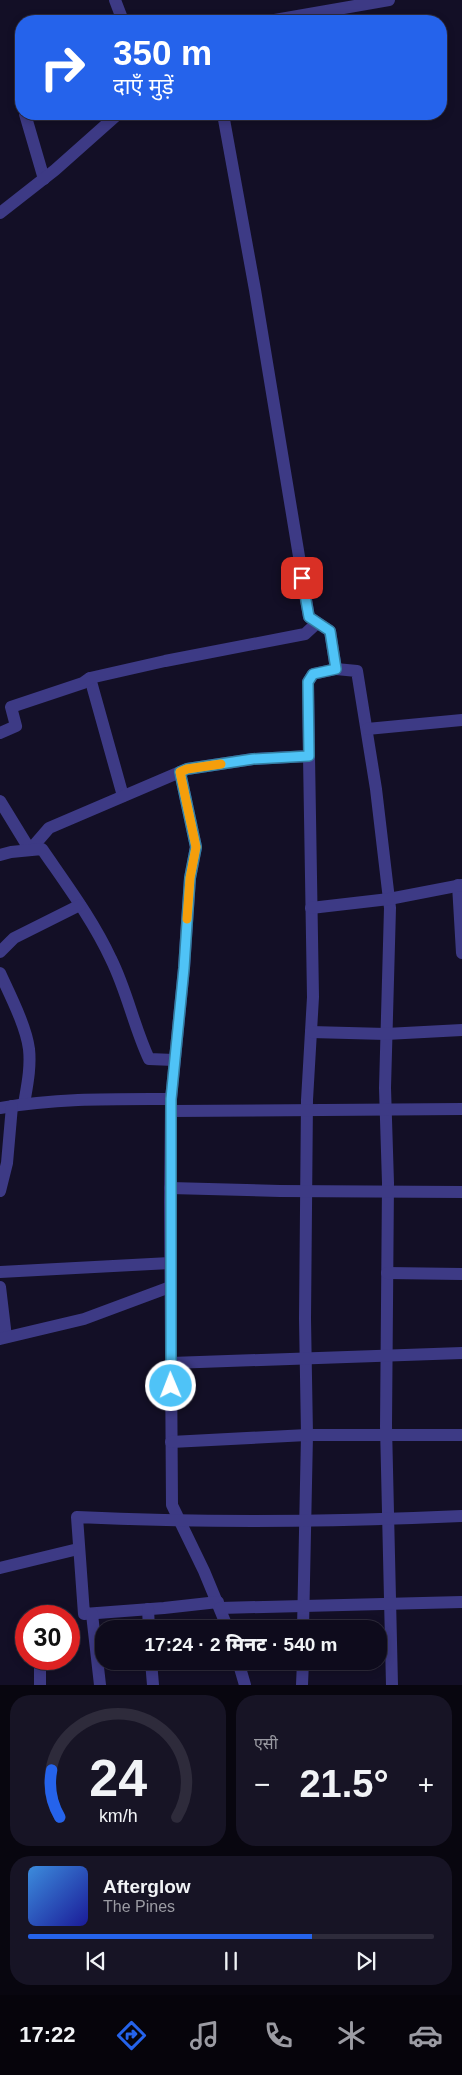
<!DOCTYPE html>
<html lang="hi">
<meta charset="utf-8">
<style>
body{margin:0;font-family:Arial,"Noto Sans Devanagari",sans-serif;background:#171425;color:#f1f3f6;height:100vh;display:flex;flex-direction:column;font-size:19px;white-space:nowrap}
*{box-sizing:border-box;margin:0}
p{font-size:16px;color:#9b9ba3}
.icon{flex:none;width:28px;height:28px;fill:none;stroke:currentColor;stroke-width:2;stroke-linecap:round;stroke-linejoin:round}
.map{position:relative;height:1685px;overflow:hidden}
.panel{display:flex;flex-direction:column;gap:10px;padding:10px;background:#08060f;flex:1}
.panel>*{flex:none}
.top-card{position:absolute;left:15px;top:15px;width:432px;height:105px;border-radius:20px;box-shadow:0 2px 8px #0003,0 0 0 1px #2e2b3b;background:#2563eb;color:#fff;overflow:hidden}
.speed{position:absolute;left:15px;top:1605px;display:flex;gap:10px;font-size:25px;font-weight:700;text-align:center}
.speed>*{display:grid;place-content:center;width:65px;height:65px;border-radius:50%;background:#0e0b1c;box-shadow:0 2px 8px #0003,0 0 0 1px #2e2b3b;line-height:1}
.speed .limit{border:8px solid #d22;background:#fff;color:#111}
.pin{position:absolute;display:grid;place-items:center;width:42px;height:42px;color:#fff;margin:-21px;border-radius:10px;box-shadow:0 2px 8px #0006}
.me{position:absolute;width:55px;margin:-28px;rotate:359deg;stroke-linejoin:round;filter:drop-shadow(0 0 4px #0008)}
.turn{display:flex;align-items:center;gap:18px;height:105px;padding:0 15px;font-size:22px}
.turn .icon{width:65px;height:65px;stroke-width:2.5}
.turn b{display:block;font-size:35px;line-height:42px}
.big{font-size:38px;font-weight:800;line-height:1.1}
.panel .card{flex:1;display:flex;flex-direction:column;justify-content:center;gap:8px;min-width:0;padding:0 18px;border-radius:20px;background:#171425}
.panel .dial{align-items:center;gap:0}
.dial svg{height:130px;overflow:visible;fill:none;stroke:#2e2b3b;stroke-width:7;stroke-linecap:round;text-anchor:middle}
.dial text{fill:#f1f3f6;stroke:none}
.song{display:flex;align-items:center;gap:15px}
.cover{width:60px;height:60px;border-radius:8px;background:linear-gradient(135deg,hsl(210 70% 55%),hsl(240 70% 35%))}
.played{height:5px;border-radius:2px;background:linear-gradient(90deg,#2563eb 70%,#2e2b3b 70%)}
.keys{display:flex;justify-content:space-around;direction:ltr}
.heat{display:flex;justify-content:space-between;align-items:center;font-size:28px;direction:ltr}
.panel .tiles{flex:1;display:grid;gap:10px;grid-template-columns:1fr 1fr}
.card:last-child{grid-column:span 2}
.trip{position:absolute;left:95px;top:1620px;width:292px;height:50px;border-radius:20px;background:#0e0b1c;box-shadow:0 2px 8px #0003,0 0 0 1px #2e2b3b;font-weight:800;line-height:50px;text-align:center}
.tab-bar{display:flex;height:80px;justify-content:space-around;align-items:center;background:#06040b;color:#9b9ba3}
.tab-bar .icon{width:35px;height:35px}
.tab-bar .active{color:#2563eb}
.tab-bar b{font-size:22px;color:#f1f3f6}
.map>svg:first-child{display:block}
</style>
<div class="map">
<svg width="462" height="1685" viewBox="0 0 462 1685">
<rect width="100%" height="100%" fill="#130f26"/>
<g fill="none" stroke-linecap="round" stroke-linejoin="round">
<g stroke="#3d3a85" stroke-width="12">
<polyline points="115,0 123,21"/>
<polyline points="269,21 389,0"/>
<polyline points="25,114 44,179"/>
<polyline points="223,114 255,290 309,617 330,631 336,669 313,674 308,682 309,756"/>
<polyline points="0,213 55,170 118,114"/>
<polyline points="336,669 357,671 376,789 390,908 385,1088 388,1183 386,1426 392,1685"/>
<polyline points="90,678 123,796"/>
<polyline points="367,729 462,720"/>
<polyline points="0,733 16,726 11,707 83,683 90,678 165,661 305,634 317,623"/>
<polyline points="180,772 196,847 190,878 184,968 171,1099 170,1202 172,1505 204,1571 228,1629"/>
<polyline points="0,801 30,850 49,828 187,769 253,759 309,756 313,997 307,1100 305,1319 307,1435 303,1629"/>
<path d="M0,855l11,-3 31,-3c24,35 51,71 69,110 16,32 23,68 38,100l25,1"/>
<polyline points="458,885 462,953"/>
<polyline points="311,908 389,899 462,885"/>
<polyline points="0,952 14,938 80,905"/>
<path d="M0,973c10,22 26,53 29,76 2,19 -2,37 -5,55"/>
<polyline points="311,1032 386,1034 462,1030"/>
<path d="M0,1108c56,-10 114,-9 171,-9"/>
<polyline points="171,1111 462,1109"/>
<polyline points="170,1188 280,1191 462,1192"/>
<polyline points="0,1191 7,1163 12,1106"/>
<polyline points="0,1272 170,1263"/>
<polyline points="387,1273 462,1274"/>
<polyline points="0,1287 6,1337"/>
<polyline points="0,1339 84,1319 170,1287"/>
<polyline points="171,1363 462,1353"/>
<polyline points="171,1442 307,1435 462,1435"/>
<polyline points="0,1568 78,1549"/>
<path d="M218,1602l-54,6 -80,6 -7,-97c128,6 257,5 385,-1"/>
<polyline points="220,1608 462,1602"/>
<polyline points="148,1609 149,1629"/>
<polyline points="92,1614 100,1685"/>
<polyline points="151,1661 153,1685"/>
<polyline points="238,1661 245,1685"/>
<polyline points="40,1685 40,1667"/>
<polyline points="302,1685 303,1661"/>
</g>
</g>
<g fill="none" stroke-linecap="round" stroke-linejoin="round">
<g stroke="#337fa1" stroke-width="12">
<polyline id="route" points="171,1386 171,1099 184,968 190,878 196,847 180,772 187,769 253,759 309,756 308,682 313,674 336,669 330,631 309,617 302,578"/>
</g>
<use href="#route" stroke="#4fc3f7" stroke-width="9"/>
<polyline stroke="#f59e0b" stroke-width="9" points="187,919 190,878 196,847 180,772 187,769 221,764"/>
</g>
</svg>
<div class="speed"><div class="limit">30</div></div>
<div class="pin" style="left:302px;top:578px;background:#d93025"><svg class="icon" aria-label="arrive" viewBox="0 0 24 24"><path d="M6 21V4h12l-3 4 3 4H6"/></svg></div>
<svg class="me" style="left:171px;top:1386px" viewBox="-20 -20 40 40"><circle r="17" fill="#4fc3f7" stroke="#fff" stroke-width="3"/><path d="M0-11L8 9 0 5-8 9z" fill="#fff"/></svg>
<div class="trip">17:24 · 2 मिनट · 540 m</div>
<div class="top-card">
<div class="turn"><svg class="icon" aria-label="right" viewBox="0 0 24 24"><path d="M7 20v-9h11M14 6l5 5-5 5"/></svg><div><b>350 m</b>दाएँ मुड़ें</div></div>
</div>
</div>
<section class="panel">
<div class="tiles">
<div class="card dial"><svg viewBox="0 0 100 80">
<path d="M14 69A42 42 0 1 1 86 69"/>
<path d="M14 69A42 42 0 0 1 9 40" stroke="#2563eb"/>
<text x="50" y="56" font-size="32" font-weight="700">24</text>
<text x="50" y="72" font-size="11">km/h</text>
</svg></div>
<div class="card"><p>एसी</p>
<div class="heat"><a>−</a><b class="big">21.5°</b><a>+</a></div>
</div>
<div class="card">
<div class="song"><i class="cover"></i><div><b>Afterglow</b><p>The Pines</p></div></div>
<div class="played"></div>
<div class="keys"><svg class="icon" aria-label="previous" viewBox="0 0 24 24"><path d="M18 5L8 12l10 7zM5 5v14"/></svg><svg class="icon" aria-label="pause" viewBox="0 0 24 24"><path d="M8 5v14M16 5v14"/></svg><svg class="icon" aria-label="next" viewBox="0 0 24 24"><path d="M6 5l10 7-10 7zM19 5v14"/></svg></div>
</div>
</div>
</section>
<nav class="tab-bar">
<b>17:22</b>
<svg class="icon active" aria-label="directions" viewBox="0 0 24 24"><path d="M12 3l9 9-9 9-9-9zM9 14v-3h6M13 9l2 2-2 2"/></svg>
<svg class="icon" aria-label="music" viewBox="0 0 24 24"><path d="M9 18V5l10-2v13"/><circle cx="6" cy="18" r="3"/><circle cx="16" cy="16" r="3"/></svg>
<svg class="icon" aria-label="phone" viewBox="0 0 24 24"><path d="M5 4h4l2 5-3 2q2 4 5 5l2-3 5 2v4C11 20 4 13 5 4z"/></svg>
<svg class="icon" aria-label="climate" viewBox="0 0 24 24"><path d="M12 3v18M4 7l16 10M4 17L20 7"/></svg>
<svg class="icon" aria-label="car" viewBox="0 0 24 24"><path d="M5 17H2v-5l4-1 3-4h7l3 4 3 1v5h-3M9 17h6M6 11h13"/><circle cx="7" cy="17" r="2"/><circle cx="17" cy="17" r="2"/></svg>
</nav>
